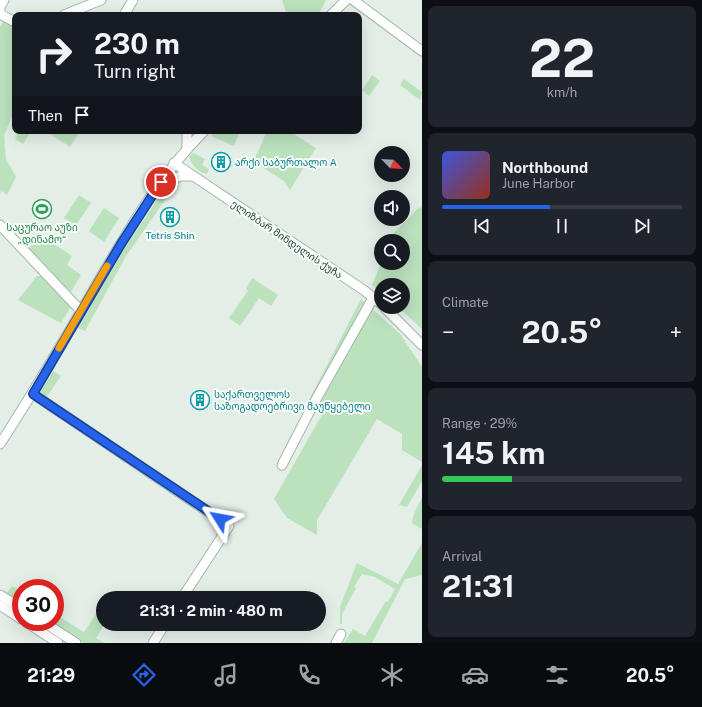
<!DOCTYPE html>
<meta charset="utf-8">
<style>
body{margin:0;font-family:"Public Sans","Noto Sans Georgian",sans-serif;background:#20242c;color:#f1f3f6;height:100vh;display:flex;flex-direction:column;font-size:15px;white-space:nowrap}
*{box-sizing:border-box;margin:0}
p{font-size:13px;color:#9ea1a6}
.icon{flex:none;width:22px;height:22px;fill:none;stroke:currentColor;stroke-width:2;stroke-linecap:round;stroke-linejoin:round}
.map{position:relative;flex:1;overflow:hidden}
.details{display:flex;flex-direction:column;gap:6px;padding:6px;background:#0d0f14;width:280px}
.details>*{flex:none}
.hud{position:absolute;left:12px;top:12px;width:350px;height:122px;border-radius:8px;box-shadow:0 4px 16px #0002;background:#171b24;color:#f1f3f6;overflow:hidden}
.needle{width:26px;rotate:115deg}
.tools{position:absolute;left:374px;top:146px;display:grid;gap:8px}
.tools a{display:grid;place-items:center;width:36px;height:36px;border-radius:50%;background:#171b24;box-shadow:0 4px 16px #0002;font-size:20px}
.speed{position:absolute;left:12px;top:579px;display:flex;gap:8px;font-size:20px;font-weight:700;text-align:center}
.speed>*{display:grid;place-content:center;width:52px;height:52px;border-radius:50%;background:#171b24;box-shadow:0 4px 16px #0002;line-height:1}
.speed .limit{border:6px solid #d22;background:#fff;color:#111}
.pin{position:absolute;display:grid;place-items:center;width:34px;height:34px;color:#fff;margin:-17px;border:2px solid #fff;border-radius:50%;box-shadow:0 1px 4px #0007}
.me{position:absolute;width:44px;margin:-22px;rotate:304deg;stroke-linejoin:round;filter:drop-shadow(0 0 3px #0008)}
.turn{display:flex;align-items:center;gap:14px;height:84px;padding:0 16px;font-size:18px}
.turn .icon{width:52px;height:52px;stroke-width:2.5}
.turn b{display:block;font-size:28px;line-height:34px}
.then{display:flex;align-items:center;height:38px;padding:0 16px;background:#0003;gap:8px;font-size:15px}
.big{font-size:30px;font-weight:700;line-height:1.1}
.details .tile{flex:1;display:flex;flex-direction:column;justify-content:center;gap:6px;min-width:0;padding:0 14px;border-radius:8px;background:#20242c}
.details .dial{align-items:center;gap:0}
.dial b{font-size:52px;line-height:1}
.song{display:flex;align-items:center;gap:12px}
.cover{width:48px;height:48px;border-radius:6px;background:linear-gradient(135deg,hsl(230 70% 55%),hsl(10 70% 35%))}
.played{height:4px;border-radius:2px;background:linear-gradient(90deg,#2563eb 45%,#363941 45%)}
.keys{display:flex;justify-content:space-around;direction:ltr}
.heat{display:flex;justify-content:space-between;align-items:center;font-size:22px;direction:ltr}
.charge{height:6px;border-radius:3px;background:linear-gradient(90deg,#34c759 29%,#363941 0)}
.trip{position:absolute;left:96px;top:591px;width:230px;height:40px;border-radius:20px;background:#171b24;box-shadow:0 4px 16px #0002;font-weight:700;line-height:40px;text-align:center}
.tab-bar{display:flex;height:64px;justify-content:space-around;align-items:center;background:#090b0e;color:#9ea1a6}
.tab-bar .icon{width:28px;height:28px}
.tab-bar .on{color:#2563eb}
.tab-bar b{font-size:18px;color:#f1f3f6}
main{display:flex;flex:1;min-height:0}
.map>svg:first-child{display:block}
</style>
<main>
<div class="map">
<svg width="422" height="643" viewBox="0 0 422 643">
<rect width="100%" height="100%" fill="#e3eee7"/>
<g fill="#bbe1bd">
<polygon points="282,0 326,0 318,15 287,15"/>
<polygon points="4,21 15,27 15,110 4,135 6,159 16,177 7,195 2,191 0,193 0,26"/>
<polygon points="372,75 380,81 369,96 362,90"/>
<polygon points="404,79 422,92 420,100 400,85"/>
<polygon points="20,131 31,131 23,144 15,139"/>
<polygon points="46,131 80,131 70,147"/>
<polygon points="215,131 240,131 234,146 211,136"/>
<polygon points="267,131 289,131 316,148 290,190 284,181 256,163 256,156"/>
<path d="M193,153l12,6 -3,6 7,4 -2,5c-8,-1 -17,-10 -18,-18z"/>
<polygon points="179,180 126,256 85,331 78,328 125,248 165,188 171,183"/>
<polygon points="79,195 91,203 76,225 64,218"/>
<path d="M422,207v122l-24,-22h5v-22h-22v7l-9,-7 9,-22h22v-22h-14c6,-13 20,-21 28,-32z"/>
<polygon points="104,208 119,218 104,242 89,231"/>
<polygon points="39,234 72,256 67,265 81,275 71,292 29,249"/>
<polygon points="37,276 44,276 72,305 61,323 18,300"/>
<polygon points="252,278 278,295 271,306 259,298 240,326 229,318 248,291 246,289"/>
<polygon points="361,299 400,334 422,367 422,462 402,450 402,434 377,419 317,520 317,535 287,518 274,499 323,413 307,404"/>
<polygon points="53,371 61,376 46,398 40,393"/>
<polygon points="422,465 422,481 407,507 399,505"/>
<path d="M422,498v31l-10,-6c1,-9 5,-16 10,-25z"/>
<polygon points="422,543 422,575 405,579 372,643 344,643 353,629 365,636 386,601 388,602 395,589 375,577 362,574 354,587 356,588 342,614 342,624 340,624 340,607 357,563 398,584"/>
<polygon points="12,586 21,592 21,602 7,593"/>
<polygon points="103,604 103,624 105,624 96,638 104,643 84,643 52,622 55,622 55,614 84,632"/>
</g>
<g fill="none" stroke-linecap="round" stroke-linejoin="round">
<g stroke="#a5b7ad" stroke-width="11">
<g id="minor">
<polyline points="353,0 422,51"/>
<polyline points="0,14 15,22"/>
<polyline points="0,15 0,7 4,0"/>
<polyline points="64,15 101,0"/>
<polyline points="124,15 133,0"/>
<polyline points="331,15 346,0"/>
<polyline points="187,148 187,131"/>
<polyline points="174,163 365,291 381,304"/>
<polyline points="161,182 182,176 192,176"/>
<polyline points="0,225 81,311"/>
<polyline points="384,307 422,345"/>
<polyline points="33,394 229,526 182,598"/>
<path d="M0,444c36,-55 69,-112 102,-169 30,-51 60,-102 102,-144"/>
<polyline points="282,465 314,403 373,298"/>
<polyline points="0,595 21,608"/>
<polyline points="0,605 21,619"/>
<polyline points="26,622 58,643"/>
<polyline points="43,622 76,643"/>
<polyline points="153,643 165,624"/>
<polyline points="336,643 341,634"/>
</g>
</g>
<use href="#minor" stroke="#fff" stroke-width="9"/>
</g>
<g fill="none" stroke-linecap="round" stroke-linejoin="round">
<g stroke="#184099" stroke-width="10">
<polyline id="route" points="161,182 121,244 33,394 220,519"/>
</g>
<use href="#route" stroke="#2563eb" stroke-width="7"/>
<polyline stroke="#f59e0b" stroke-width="7" points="59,348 107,266"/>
</g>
<defs>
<g id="building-ring" transform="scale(1)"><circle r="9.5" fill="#f5faf6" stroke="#0f9aa8" stroke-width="1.5"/><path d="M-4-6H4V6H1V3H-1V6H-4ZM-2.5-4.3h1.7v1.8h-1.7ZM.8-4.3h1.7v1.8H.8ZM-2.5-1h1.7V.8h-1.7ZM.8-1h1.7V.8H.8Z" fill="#0f9aa8"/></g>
<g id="stadium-ring" transform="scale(1)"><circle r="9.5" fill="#f5faf6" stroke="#2e9e5b" stroke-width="1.5"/><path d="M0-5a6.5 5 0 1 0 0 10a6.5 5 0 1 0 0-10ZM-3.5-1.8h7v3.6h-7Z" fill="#2e9e5b"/></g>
</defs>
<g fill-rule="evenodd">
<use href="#building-ring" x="221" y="162"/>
<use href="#stadium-ring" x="42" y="209"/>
<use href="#building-ring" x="170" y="217"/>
<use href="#building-ring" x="200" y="400"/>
</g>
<g text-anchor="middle" stroke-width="4" stroke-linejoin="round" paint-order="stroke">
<g font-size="10" fill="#0d838f" stroke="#f5faf6" text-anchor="start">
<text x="235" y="166">არქი საბურთალო A</text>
<text x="170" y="239" text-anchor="middle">Tetris Shin</text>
<text x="214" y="398">საქართველოს<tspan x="214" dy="12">საზოგადოებრივი მაუწყებელი</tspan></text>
</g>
<g font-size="10" fill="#27864d" stroke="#f5faf6">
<text x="42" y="231">საცურაო აუზი<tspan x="42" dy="12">„დინამო“</tspan></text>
</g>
<g font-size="10" fill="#214232" stroke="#f5faf6">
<text transform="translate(287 239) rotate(34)" y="4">ელიზბარ მინდელის ქუჩა</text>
</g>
</g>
</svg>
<div class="tools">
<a><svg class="needle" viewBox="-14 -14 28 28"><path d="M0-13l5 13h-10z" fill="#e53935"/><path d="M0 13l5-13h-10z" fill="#9ea1a6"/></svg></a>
<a><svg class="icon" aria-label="sound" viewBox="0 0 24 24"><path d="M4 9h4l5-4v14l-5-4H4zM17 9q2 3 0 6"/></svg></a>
<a><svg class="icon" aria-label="search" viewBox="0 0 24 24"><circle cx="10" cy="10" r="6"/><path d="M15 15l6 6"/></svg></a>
<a><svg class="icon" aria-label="layers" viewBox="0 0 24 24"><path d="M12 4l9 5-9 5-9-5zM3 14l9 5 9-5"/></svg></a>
</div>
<div class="speed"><div class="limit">30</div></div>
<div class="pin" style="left:161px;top:182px;background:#d93025"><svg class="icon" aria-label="arrive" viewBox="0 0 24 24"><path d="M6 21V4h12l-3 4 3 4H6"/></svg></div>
<svg class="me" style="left:220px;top:519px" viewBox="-20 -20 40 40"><path d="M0-17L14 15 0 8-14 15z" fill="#2563eb" stroke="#fff" stroke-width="4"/></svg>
<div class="trip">21:31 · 2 min · 480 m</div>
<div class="hud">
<div class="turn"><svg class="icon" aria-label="right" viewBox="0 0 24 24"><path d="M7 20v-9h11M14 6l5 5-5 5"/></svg><div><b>230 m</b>Turn right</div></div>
<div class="then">Then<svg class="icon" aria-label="arrive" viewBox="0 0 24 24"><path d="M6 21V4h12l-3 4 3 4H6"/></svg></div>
</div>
</div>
<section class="details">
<div class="tile dial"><b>22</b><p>km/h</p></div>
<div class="tile">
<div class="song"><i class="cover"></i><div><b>Northbound</b><p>June Harbor</p></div></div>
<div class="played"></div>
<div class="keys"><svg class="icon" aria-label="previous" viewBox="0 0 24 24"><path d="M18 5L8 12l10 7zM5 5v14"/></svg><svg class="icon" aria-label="pause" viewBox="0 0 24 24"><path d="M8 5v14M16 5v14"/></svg><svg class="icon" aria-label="next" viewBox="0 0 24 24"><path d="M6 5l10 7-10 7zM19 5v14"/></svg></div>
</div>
<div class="tile"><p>Climate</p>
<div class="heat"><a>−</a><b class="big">20.5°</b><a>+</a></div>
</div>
<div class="tile"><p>Range · 29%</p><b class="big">145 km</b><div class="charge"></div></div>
<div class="tile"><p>Arrival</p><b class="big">21:31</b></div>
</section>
</main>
<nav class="tab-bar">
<b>21:29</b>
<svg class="icon on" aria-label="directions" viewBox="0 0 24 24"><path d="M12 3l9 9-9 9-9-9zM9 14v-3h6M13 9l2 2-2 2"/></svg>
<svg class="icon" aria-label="music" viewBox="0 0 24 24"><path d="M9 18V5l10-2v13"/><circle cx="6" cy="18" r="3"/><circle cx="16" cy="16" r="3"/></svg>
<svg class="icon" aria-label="phone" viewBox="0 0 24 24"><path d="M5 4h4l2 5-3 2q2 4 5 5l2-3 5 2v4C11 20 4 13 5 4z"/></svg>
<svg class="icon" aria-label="climate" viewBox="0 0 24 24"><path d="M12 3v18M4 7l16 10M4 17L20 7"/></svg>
<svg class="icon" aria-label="car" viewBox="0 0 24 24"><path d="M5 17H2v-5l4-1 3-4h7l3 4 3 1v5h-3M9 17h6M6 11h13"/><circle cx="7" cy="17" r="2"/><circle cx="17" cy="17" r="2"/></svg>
<svg class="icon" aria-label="filters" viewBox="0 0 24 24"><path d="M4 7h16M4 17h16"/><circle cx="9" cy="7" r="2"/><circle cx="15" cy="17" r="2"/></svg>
<b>20.5°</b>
</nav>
